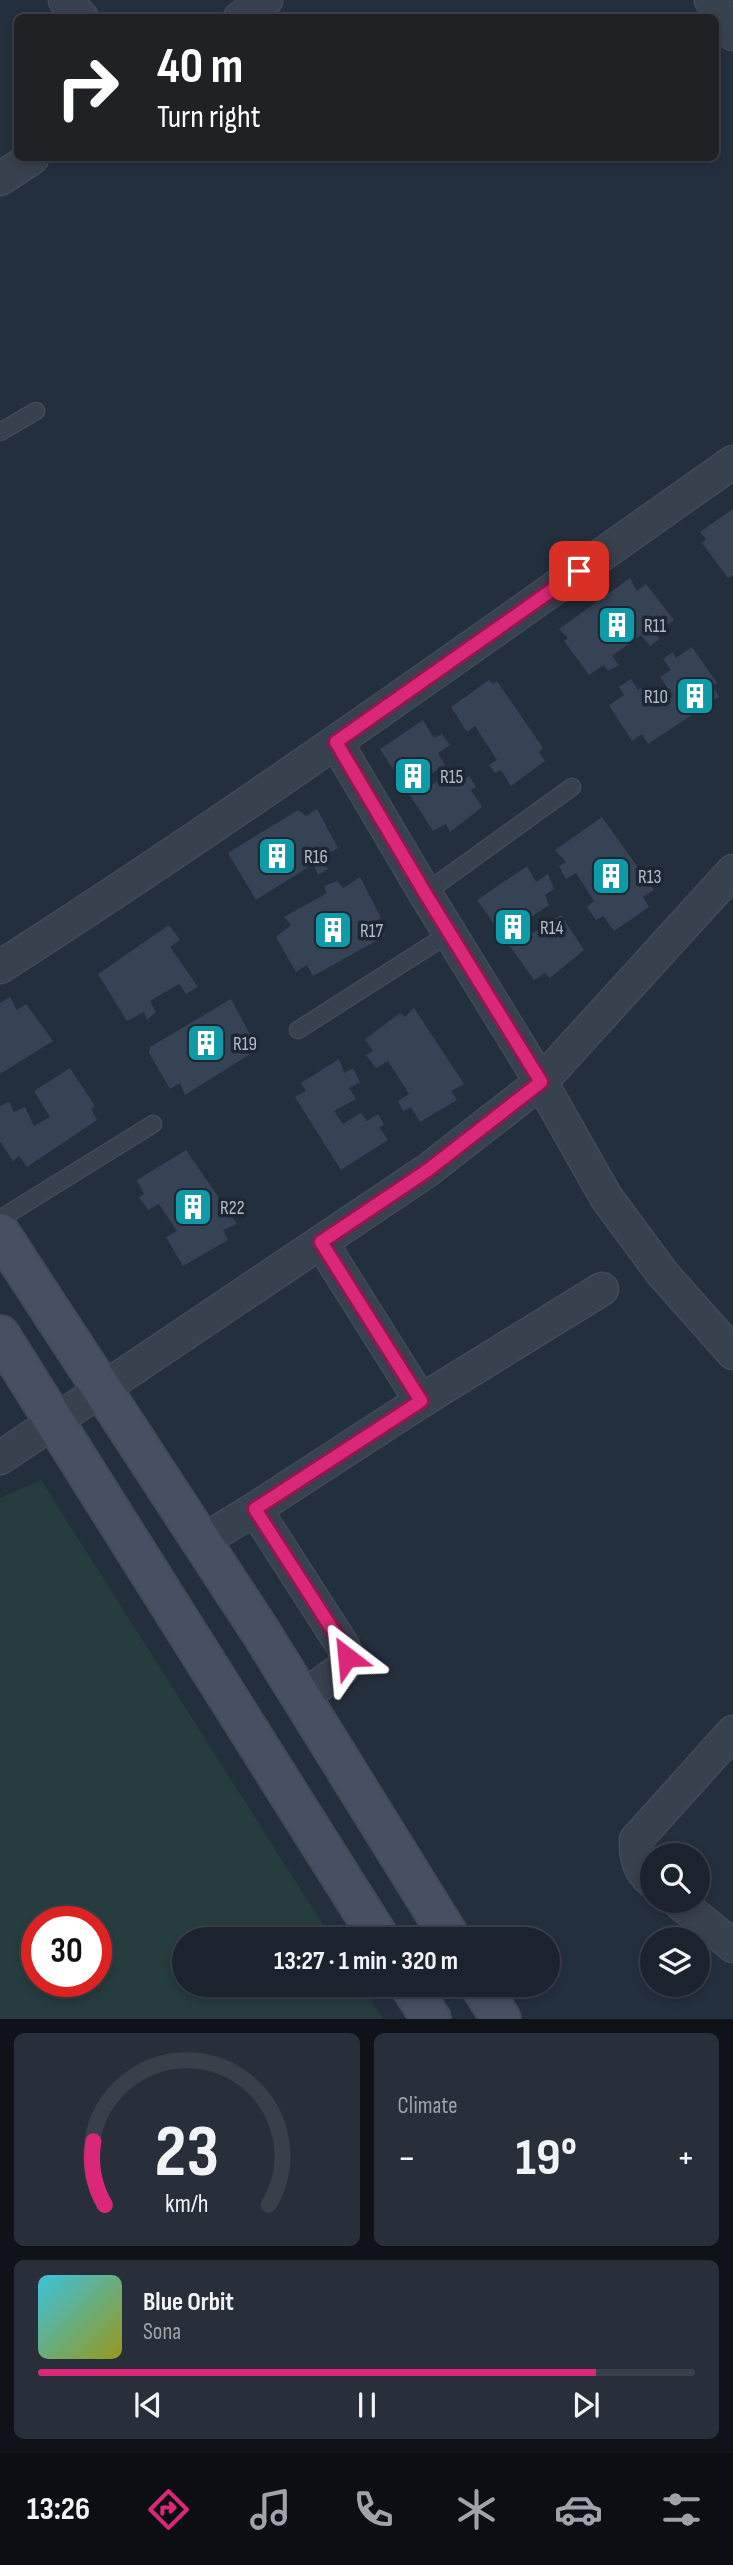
<!DOCTYPE html>
<meta charset="utf-8">
<style>
body{margin:0;font-family:"Sofia Sans Condensed",sans-serif;background:#282f3a;color:#f1f3f6;height:100vh;display:flex;flex-direction:column;font-size:26px;white-space:nowrap}
*{box-sizing:border-box;margin:0}
p{font-size:23px;color:#a0a4aa}
.icon{flex:none;width:38px;height:38px;fill:none;stroke:currentColor;stroke-width:2;stroke-linecap:round;stroke-linejoin:round}
.map{position:relative;height:2019px;overflow:hidden}
.panel{display:flex;flex-direction:column;gap:14px;padding:14px;background:#0f1319;flex:1}
.panel>*{flex:none}
.guide{position:absolute;left:14px;top:14px;width:705px;height:147px;border-radius:10px;box-shadow:0 4px 10px #0003,0 0 0 2px #39404a;background:#202124;color:#fff;overflow:hidden}
.buttons{position:absolute;left:640px;top:1843px;display:grid;gap:14px}
.buttons a{display:grid;place-items:center;width:70px;height:70px;border-radius:50%;background:#1b232e;box-shadow:0 4px 10px #0003,0 0 0 2px #39404a;font-size:35px}
.speed{position:absolute;left:21px;top:1906px;display:flex;gap:14px;font-size:35px;font-weight:700;text-align:center}
.speed>*{display:grid;place-content:center;width:91px;height:91px;border-radius:50%;background:#1b232e;box-shadow:0 4px 10px #0003,0 0 0 2px #39404a;line-height:1}
.speed .limit{border:10px solid #d22;background:#fff;color:#111}
.pin{position:absolute;display:grid;place-items:center;width:60px;height:60px;color:#fff;margin:-30px;border-radius:14px;box-shadow:0 4px 10px #0006}
.me{position:absolute;width:77px;margin:-38px;rotate:331deg;stroke-linejoin:round;filter:drop-shadow(0 0 5px #0008)}
.turn{display:flex;align-items:center;gap:24px;height:147px;padding:0 28px;font-size:32px}
.turn .icon{width:91px;height:91px;stroke-width:2.5}
.turn b{display:block;font-size:49px;line-height:60px}
.big{font-size:52px;font-weight:700;line-height:1.1}
.panel .tile{flex:1;display:flex;flex-direction:column;justify-content:center;gap:10px;min-width:0;padding:0 24px;border-radius:10px;background:#282f3a}
.panel .dial{align-items:center;gap:0}
.dial svg{height:182px;overflow:visible;fill:none;stroke:#39404a;stroke-width:7;stroke-linecap:round;text-anchor:middle}
.dial text{fill:#f1f3f6;stroke:none}
.song{display:flex;align-items:center;gap:21px}
.cover{width:84px;height:84px;border-radius:10px;background:linear-gradient(135deg,hsl(190 70% 55%),hsl(60 70% 35%))}
.played{height:7px;border-radius:4px;background:linear-gradient(90deg,#db2777 85%,#39404a 85%)}
.keys{display:flex;justify-content:space-around;direction:ltr}
.heat{display:flex;justify-content:space-between;align-items:center;font-size:38px;direction:ltr}
.panel .tiles{flex:1;display:grid;gap:14px;grid-template-columns:1fr 1fr}
.tile:last-child{grid-column:span 2}
.trip{position:absolute;left:172px;top:1927px;width:388px;height:70px;border-radius:35px;background:#1b232e;box-shadow:0 4px 10px #0003,0 0 0 2px #39404a;font-weight:700;line-height:70px;text-align:center}
.tabs{display:flex;height:112px;justify-content:space-around;align-items:center;background:#0b0e12;color:#a0a4aa}
.tabs .icon{width:49px;height:49px}
.tabs .active{color:#db2777}
.tabs b{font-size:32px;color:#f1f3f6}
.map>svg:first-child{display:block}
</style>
<div class="map">
<svg width="733" height="2019" viewBox="0 0 733 2019">
<rect width="100%" height="100%" fill="#242f3e"/>
<path fill="#263c3f" fill-rule="evenodd" d="M41,1480l291,459h-148v45l177,1 22,34h-383v-521zM37,1922h59v59h-59z"/>
<g fill="#364354">
<polygon points="733,509 733,575 728,578 702,543 706,539 700,532"/>
<polygon points="630,578 637,591 646,584 674,620 655,634 660,639 650,646 641,635 612,656 619,665 608,671 604,665 589,675 564,641 568,638 559,629"/>
<polygon points="692,647 717,683 713,686 719,697 648,744 642,734 632,741 609,705 624,695 619,687 631,679 638,690 645,686 660,705 673,696 660,677 671,670 663,659 673,652 676,658"/>
<polygon points="489,680 493,684 497,681 543,748 539,752 545,761 511,786 501,770 495,773 489,765 497,760 475,726 467,732 451,707"/>
<polygon points="423,720 434,738 442,734 450,745 438,753 445,765 428,776 433,784 453,772 460,783 469,776 476,787 471,790 482,807 450,832 446,824 433,831 380,749"/>
<polygon points="317,809 338,848 321,858 328,869 318,875 313,864 256,900 228,853 298,810 306,816"/>
<polygon points="602,817 654,890 643,897 649,907 614,931 603,916 596,920 587,907 594,901 576,873 566,879 559,866 566,862 555,850"/>
<polygon points="527,866 536,882 548,874 554,889 545,895 549,905 525,921 533,933 561,915 584,950 550,978 545,973 534,980 477,900"/>
<polygon points="360,877 381,918 378,920 385,936 313,976 307,965 296,972 276,937 291,925 284,917 327,893 324,886 337,881 343,888"/>
<polygon points="169,925 180,940 170,947 198,987 186,994 179,984 150,1001 156,1012 147,1020 144,1012 127,1021 98,974"/>
<polygon points="10,997 17,1010 26,1004 53,1041 0,1074 0,1003"/>
<polygon points="231,999 258,1049 185,1095 180,1083 170,1089 149,1053 150,1047"/>
<polygon points="414,1008 464,1084 451,1091 457,1100 420,1122 411,1107 403,1111 398,1101 409,1094 388,1061 376,1068 366,1055 373,1051 365,1039 400,1013 405,1017"/>
<polygon points="339,1059 344,1073 353,1068 360,1082 349,1088 356,1099 334,1111 343,1124 361,1113 367,1121 378,1114 384,1125 379,1127 388,1140 341,1170 295,1097 306,1091 301,1083"/>
<polygon points="70,1068 95,1106 91,1109 97,1120 27,1167 19,1156 13,1161 0,1141 0,1106 9,1102 14,1112 25,1107 34,1126 50,1117 34,1091"/>
<polygon points="186,1150 237,1224 223,1230 228,1240 183,1266 166,1237 177,1231 159,1204 148,1210 139,1197 144,1194 137,1180"/>
</g>
<g fill="none" stroke-linecap="round" stroke-linejoin="round">
<g stroke="#414a57" stroke-width="19">
<g id="lane">
<polyline points="0,432 36,411"/>
<polyline points="425,893 572,787"/>
<polyline points="298,1030 450,933"/>
<polyline points="0,1219 153,1124"/>
</g>
</g>
<g stroke="#414a57" stroke-width="35">
<g id="street">
<polyline points="65,0 82,18"/>
<polyline points="711,0 733,34"/>
<polyline points="240,18 266,0"/>
<polyline points="0,179 32,158"/>
<polyline points="336,742 425,893 541,1082 606,1197 662,1273 733,1353"/>
<path d="M0,967c250,-160 490,-334 733,-505"/>
<polyline points="421,1401 602,1289"/>
<polyline points="0,1458 428,1170 541,1082 733,871"/>
<polyline points="201,1542 255,1509"/>
<polyline points="301,1698 343,1668 347,1657 343,1646 255,1509 421,1401 321,1242"/>
<path d="M653,1882c-15,-12 -17,-24 -17,-42l97,-108"/>
<polyline points="676,1900 733,1946"/>
</g>
</g>
<g stroke="#414a57" stroke-width="42">
<g id="secondary">
<polyline points="0,1233 262,1634 451,1939"/>
<polyline points="0,1335 380,1939"/>
<polyline points="409,1984 431,2019"/>
<polyline points="479,1984 501,2019"/>
</g>
</g>
<use href="#lane" stroke="#38414e" stroke-width="16"/>
<use href="#street" stroke="#38414e" stroke-width="32"/>
<use href="#secondary" stroke="#465061" stroke-width="38"/>
</g>
<g fill="none" stroke-linecap="round" stroke-linejoin="round">
<g stroke="#8e194d" stroke-width="18">
<polyline id="route" points="347,1657 343,1646 255,1509 421,1401 321,1242 428,1170 541,1082 425,893 336,742 579,571"/>
</g>
<use href="#route" stroke="#db2777" stroke-width="12"/>
</g>
<defs>
<g id="building-square" transform="scale(2.0125)"><rect x="-9" y="-9" width="18" height="18" rx="4" fill="#0f9aa8" stroke="#1d2633"/><path d="M-4-6H4V6H1V3H-1V6H-4ZM-2.5-4.3h1.7v1.8h-1.7ZM.8-4.3h1.7v1.8H.8ZM-2.5-1h1.7V.8h-1.7ZM.8-1h1.7V.8H.8Z" fill="#fff"/></g>
</defs>
<g fill-rule="evenodd">
<use href="#building-square" x="617" y="625"/>
<use href="#building-square" x="695" y="696"/>
<use href="#building-square" x="413" y="776"/>
<use href="#building-square" x="277" y="856"/>
<use href="#building-square" x="611" y="876"/>
<use href="#building-square" x="513" y="927"/>
<use href="#building-square" x="333" y="930"/>
<use href="#building-square" x="206" y="1043"/>
<use href="#building-square" x="193" y="1207"/>
</g>
<g text-anchor="middle" stroke-width="7" stroke-linejoin="round" paint-order="stroke">
<g font-size="19" fill="#b4bcc9" stroke="#1d2633" text-anchor="start">
<text x="644" y="632">R11</text>
<text x="668" y="703" text-anchor="end">R10</text>
<text x="440" y="783">R15</text>
<text x="304" y="863">R16</text>
<text x="638" y="883">R13</text>
<text x="540" y="934">R14</text>
<text x="360" y="937">R17</text>
<text x="233" y="1050">R19</text>
<text x="220" y="1214">R22</text>
</g>
</g>
</svg>
<div class="buttons">
<a><svg class="icon" aria-label="search" viewBox="0 0 24 24"><circle cx="10" cy="10" r="6"/><path d="M15 15l6 6"/></svg></a>
<a><svg class="icon" aria-label="layers" viewBox="0 0 24 24"><path d="M12 4l9 5-9 5-9-5zM3 14l9 5 9-5"/></svg></a>
</div>
<div class="speed"><div class="limit">30</div></div>
<div class="pin" style="left:579px;top:571px;background:#d93025"><svg class="icon" aria-label="arrive" viewBox="0 0 24 24"><path d="M6 21V4h12l-3 4 3 4H6"/></svg></div>
<svg class="me" style="left:347px;top:1657px" viewBox="-20 -20 40 40"><path d="M0-17L14 15 0 8-14 15z" fill="#db2777" stroke="#fff" stroke-width="4"/></svg>
<div class="trip">13:27 · 1 min · 320 m</div>
<div class="guide">
<div class="turn"><svg class="icon" aria-label="right" viewBox="0 0 24 24"><path d="M7 20v-9h11M14 6l5 5-5 5"/></svg><div><b>40 m</b>Turn right</div></div>
</div>
</div>
<section class="panel">
<div class="tiles">
<div class="tile dial"><svg viewBox="0 0 100 80">
<path d="M14 69A42 42 0 1 1 86 69"/>
<path d="M14 69A42 42 0 0 1 9 41" stroke="#db2777"/>
<text x="50" y="56" font-size="32" font-weight="700">23</text>
<text x="50" y="72" font-size="11">km/h</text>
</svg></div>
<div class="tile"><p>Climate</p>
<div class="heat"><a>−</a><b class="big">19°</b><a>+</a></div>
</div>
<div class="tile">
<div class="song"><i class="cover"></i><div><b>Blue Orbit</b><p>Sona</p></div></div>
<div class="played"></div>
<div class="keys"><svg class="icon" aria-label="previous" viewBox="0 0 24 24"><path d="M18 5L8 12l10 7zM5 5v14"/></svg><svg class="icon" aria-label="pause" viewBox="0 0 24 24"><path d="M8 5v14M16 5v14"/></svg><svg class="icon" aria-label="next" viewBox="0 0 24 24"><path d="M6 5l10 7-10 7zM19 5v14"/></svg></div>
</div>
</div>
</section>
<nav class="tabs">
<b>13:26</b>
<svg class="icon active" aria-label="directions" viewBox="0 0 24 24"><path d="M12 3l9 9-9 9-9-9zM9 14v-3h6M13 9l2 2-2 2"/></svg>
<svg class="icon" aria-label="music" viewBox="0 0 24 24"><path d="M9 18V5l10-2v13"/><circle cx="6" cy="18" r="3"/><circle cx="16" cy="16" r="3"/></svg>
<svg class="icon" aria-label="phone" viewBox="0 0 24 24"><path d="M5 4h4l2 5-3 2q2 4 5 5l2-3 5 2v4C11 20 4 13 5 4z"/></svg>
<svg class="icon" aria-label="climate" viewBox="0 0 24 24"><path d="M12 3v18M4 7l16 10M4 17L20 7"/></svg>
<svg class="icon" aria-label="car" viewBox="0 0 24 24"><path d="M5 17H2v-5l4-1 3-4h7l3 4 3 1v5h-3M9 17h6M6 11h13"/><circle cx="7" cy="17" r="2"/><circle cx="17" cy="17" r="2"/></svg>
<svg class="icon" aria-label="filters" viewBox="0 0 24 24"><path d="M4 7h16M4 17h16"/><circle cx="9" cy="7" r="2"/><circle cx="15" cy="17" r="2"/></svg>
</nav>
